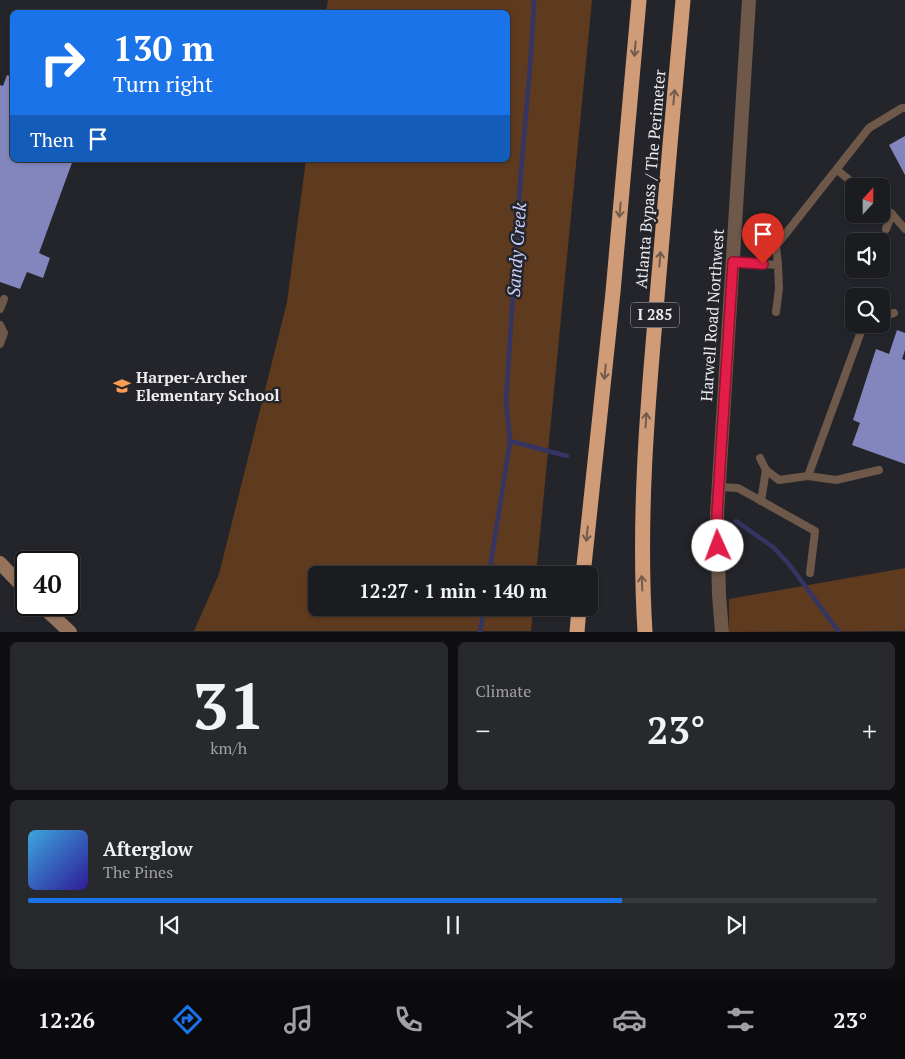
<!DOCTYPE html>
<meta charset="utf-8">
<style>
body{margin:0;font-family:"PT Serif",serif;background:#28292d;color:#f1f3f6;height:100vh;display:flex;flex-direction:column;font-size:19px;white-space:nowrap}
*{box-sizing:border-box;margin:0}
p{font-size:16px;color:#a0a1a5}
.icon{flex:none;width:28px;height:28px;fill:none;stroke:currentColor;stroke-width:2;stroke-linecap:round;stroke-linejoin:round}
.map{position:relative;height:632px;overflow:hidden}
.side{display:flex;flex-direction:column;gap:10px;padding:10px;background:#0f0f12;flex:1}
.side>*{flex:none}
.top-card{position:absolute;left:10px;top:10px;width:500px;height:152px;border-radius:8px;box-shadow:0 1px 4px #0004,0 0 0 1px #393a3e;background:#1a73e8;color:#fff;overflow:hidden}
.needle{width:32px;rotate:21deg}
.fabs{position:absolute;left:845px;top:178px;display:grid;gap:10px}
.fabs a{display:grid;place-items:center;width:45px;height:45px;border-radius:8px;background:#1b1c20;box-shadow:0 1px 4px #0004,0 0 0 1px #393a3e;font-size:25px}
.speed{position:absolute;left:15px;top:551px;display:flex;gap:10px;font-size:25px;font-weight:700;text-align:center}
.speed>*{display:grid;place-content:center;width:65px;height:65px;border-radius:50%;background:#1b1c20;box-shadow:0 1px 4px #0004,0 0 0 1px #393a3e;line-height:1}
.speed .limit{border:2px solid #111;border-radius:8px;background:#fff;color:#111}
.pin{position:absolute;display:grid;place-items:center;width:42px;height:42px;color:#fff;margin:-51px -21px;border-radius:50% 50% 50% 0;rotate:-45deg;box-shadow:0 0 5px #0007}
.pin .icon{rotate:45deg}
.me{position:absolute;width:55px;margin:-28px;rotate:358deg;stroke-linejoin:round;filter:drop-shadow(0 0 4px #0008)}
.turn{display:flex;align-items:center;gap:18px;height:105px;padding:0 20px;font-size:22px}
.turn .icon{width:65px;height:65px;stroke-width:2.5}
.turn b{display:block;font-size:35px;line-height:42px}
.then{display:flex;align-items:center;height:48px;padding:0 20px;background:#0003;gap:10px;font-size:19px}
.big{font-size:38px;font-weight:700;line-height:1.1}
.side .widget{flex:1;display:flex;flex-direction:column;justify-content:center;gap:8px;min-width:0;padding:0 18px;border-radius:8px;background:#28292d}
.side .dial{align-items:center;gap:0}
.dial b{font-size:65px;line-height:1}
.song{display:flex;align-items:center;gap:15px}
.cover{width:60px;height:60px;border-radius:8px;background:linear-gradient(135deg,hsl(200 70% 55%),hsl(250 70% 35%))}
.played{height:5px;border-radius:2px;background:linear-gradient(90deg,#1a73e8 70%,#393a3e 70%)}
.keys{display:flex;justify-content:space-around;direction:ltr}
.heat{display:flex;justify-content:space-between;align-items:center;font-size:28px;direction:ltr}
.side .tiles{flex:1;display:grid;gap:10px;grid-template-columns:1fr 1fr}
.widget:last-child{grid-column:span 2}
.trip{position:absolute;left:308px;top:566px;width:290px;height:50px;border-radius:8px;background:#1b1c20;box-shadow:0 1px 4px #0004,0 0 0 1px #393a3e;font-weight:700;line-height:50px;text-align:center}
.tabs{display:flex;height:80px;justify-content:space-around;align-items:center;background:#0b0b0d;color:#a0a1a5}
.tabs .icon{width:35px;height:35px}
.tabs .current{color:#1a73e8}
.tabs b{font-size:22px;color:#f1f3f6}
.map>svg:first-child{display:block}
</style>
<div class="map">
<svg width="905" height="632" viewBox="0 0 905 632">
<rect width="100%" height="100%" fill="#24252a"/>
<g fill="#5e3a1f">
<polygon points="328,0 592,0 536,575 316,575 316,608 533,608 531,631 194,631 219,574 287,302 306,160 508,160 508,12 326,12"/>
<polygon points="905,568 905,631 729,632 729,599"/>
</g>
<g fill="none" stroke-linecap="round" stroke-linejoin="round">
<g stroke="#353564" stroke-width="4.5">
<polyline points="510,441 567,456"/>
<polyline points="736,521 773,547 789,564 839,632"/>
<polyline points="489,575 510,441 506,400 521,172 531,56 534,0"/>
<polyline points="480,632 484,608"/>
</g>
</g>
<g fill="#8386bc">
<polygon points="7,75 12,77 12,160 73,160 39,253 50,258 43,278 27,272 20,289 0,282 0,85 3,86"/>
<polygon points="905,136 905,175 889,145"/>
<polygon points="897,330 905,333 905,350 902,359 905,360 905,464 852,445 860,423 853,420 876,349 889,354"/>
</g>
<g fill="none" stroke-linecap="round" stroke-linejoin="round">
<g stroke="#6d5849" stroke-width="8">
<polyline points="837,170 857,186"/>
<polyline points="881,206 892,214 905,229"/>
<polyline points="886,229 892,214"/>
<polyline points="733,262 778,265 779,288 776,312"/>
<polyline points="778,265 776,246 869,128 902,108 905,108"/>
<polyline points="0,309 4,299"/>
<polyline points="881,318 894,313"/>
<polyline points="0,325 4,333 0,344"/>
<polyline points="760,458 766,470 761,501"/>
<polyline points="766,470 779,480 808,476 836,480 879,470"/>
<polyline points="808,476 863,326 862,324"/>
<polyline points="718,487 738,488 815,531 810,573"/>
</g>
<polyline stroke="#6d5849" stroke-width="14" points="722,632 719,595 717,514 749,0"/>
<g stroke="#95735c" stroke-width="14">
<polyline points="0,563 26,590"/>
<polyline points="41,605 70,632"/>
</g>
<g stroke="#d09c77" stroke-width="15">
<polyline points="583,575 613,292 639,0"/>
<polyline points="577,632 579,608"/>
<path d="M645,632c-7,-112 2,-222 12,-334 8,-99 17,-199 26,-298"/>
</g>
</g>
<defs><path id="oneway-shaft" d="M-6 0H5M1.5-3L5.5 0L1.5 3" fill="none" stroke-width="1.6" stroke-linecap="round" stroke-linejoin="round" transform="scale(1.25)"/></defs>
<g stroke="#715b4d">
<use href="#oneway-shaft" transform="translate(635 49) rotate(95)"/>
<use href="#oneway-shaft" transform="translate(674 97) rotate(-85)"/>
<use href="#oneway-shaft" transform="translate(620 210) rotate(95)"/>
<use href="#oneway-shaft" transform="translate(660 259) rotate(-85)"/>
<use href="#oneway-shaft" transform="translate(605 372) rotate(96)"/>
<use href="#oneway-shaft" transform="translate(646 420) rotate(-86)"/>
<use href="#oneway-shaft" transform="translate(587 534) rotate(96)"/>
<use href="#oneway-shaft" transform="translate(642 583) rotate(-93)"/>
</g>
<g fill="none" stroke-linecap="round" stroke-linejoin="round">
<g stroke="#92132f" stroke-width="12">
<polyline id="route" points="718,546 717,514 733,262 763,264"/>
</g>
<use href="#route" stroke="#e11d48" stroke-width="9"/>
</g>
<defs>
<g id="school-bare" transform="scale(1.35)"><path d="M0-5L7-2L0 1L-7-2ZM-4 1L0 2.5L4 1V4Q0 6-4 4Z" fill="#fc9d53" stroke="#24252a" stroke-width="2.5" paint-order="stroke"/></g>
</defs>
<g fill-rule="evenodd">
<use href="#school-bare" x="122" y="386"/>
</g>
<g text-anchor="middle" stroke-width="5" stroke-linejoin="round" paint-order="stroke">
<rect fill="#24252a" stroke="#b0b0b5" stroke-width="1" x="631" y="302.5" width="48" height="25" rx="4"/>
<g font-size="15" font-weight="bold" fill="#ececf0">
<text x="655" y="320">I 285</text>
</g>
<g font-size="16" fill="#ececf0" stroke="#24252a">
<text transform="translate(650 179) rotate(-85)" y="6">Atlanta Bypass / The Perimeter</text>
<text transform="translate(712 315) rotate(-86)" y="6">Harwell Road Northwest</text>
</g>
<g font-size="16" font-weight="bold" fill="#ececf0" stroke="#24252a" text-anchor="start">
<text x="136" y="383">Harper-Archer<tspan x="136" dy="18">Elementary School</tspan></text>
</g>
<g font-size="18" font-style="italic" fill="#cbcefe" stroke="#24252a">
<text transform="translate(517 250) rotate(-86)" y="6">Sandy Creek</text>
</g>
</g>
</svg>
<div class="fabs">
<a><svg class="needle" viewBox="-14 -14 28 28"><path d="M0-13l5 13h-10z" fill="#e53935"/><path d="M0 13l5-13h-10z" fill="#a0a1a5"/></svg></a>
<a><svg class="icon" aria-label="sound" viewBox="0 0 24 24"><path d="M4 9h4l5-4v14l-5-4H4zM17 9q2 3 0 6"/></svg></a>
<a><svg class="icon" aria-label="search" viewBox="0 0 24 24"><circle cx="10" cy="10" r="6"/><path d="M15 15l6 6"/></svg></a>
</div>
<div class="speed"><div class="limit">40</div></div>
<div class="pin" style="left:763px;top:264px;background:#d93025"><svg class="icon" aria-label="arrive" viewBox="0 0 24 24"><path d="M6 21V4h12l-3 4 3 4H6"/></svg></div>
<svg class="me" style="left:718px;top:546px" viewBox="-20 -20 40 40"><circle r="19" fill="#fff"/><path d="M0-13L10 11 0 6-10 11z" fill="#e11d48"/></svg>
<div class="trip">12:27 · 1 min · 140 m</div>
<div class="top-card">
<div class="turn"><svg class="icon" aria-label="right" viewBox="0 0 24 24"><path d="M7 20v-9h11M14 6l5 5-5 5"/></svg><div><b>130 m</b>Turn right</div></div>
<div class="then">Then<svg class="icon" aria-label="arrive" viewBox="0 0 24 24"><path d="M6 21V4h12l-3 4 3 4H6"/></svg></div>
</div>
</div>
<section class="side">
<div class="tiles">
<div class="widget dial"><b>31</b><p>km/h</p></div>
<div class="widget"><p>Climate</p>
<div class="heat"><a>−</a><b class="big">23°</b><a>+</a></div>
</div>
<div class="widget">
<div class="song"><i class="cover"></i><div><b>Afterglow</b><p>The Pines</p></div></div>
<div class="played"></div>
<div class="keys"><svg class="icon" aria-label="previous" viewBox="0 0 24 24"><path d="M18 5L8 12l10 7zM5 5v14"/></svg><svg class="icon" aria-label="pause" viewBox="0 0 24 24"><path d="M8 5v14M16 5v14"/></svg><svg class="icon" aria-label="next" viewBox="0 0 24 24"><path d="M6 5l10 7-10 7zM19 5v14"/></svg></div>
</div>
</div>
</section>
<nav class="tabs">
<b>12:26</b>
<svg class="icon current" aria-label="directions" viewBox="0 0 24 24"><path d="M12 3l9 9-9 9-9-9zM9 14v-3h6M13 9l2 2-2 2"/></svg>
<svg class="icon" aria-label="music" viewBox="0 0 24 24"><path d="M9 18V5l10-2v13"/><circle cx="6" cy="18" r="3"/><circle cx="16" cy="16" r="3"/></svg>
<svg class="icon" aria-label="phone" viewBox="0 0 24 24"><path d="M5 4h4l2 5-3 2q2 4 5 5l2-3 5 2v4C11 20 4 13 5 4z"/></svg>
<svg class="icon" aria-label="climate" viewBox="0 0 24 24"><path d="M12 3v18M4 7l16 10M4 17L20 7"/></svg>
<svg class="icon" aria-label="car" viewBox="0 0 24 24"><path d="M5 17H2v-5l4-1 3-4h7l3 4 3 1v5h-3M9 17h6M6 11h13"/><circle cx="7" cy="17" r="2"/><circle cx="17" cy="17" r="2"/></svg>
<svg class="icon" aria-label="filters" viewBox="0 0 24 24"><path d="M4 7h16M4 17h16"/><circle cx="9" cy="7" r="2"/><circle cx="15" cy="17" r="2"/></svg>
<b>23°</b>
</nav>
